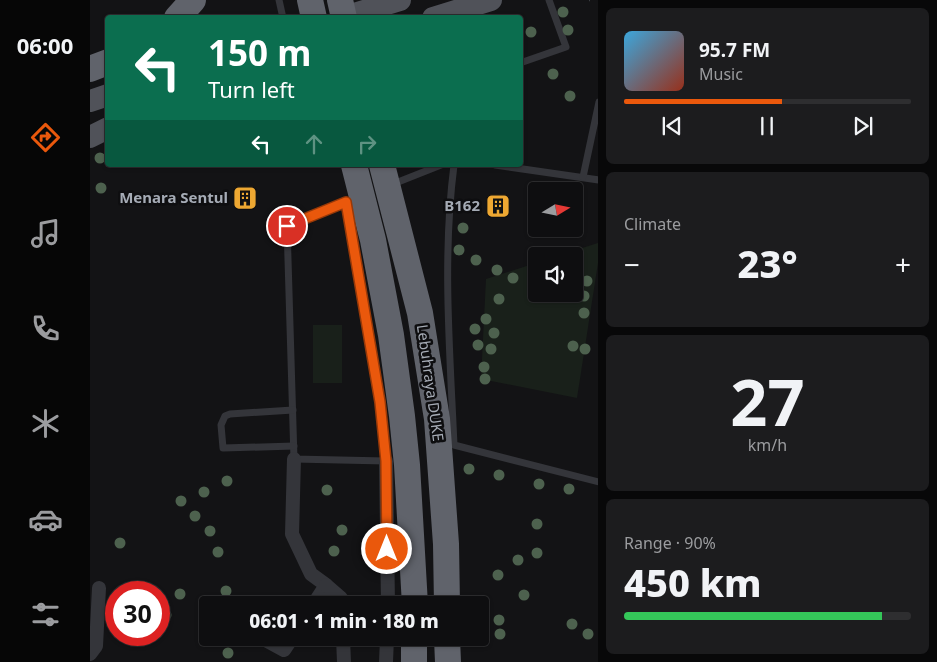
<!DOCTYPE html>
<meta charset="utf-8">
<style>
body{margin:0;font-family:"Noto Sans",sans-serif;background:#1c1c1e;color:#f1f3f6;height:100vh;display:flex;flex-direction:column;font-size:19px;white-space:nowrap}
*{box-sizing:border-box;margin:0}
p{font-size:16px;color:#9b9c9f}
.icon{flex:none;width:28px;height:28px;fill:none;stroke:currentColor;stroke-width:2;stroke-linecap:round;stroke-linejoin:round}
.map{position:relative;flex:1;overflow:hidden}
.details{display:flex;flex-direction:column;gap:8px;padding:8px;background:#080809;width:339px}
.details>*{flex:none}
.hud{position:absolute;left:15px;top:15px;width:418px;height:152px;border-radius:5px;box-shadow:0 1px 4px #0004,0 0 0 1px #2e2e30;background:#0b6e4f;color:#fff;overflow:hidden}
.needle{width:32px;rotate:80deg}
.tools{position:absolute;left:438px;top:182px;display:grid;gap:10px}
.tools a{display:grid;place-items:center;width:55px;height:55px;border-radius:5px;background:#0e0e10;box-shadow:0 1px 4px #0004,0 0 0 1px #2e2e30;font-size:25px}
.speed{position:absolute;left:15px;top:581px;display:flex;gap:10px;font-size:25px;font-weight:700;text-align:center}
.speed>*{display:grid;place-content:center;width:65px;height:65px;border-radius:50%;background:#0e0e10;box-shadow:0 1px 4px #0004,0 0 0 1px #2e2e30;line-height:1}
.speed .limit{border:8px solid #d22;background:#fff;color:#111}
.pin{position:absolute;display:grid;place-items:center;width:42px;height:42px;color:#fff;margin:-21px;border:2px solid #fff;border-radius:50%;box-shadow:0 1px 5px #0007}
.me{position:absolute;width:55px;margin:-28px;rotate:0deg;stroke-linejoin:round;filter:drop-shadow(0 0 4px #0008)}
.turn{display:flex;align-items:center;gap:18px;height:105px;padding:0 20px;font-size:22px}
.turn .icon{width:65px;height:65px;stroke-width:2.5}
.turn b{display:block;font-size:35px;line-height:42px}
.lanes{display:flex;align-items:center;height:48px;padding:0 20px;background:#0003;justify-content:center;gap:25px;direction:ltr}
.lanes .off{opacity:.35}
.big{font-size:38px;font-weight:800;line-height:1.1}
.details .tile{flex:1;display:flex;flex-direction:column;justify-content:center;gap:8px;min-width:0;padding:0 18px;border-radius:8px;background:#1c1c1e}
.details .dial{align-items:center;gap:0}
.dial b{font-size:65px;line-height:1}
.song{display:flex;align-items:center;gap:15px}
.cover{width:60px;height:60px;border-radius:8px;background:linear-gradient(135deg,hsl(200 70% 55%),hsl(10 70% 35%))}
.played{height:5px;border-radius:2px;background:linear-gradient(90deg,#ea580c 55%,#2e2e30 55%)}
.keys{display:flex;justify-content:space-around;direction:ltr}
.heat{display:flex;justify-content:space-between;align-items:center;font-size:28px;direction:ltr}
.charge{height:8px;border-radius:4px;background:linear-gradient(90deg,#34c759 90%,#2e2e30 0)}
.trip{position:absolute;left:109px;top:596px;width:290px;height:50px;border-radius:5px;background:#0e0e10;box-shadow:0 1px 4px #0004,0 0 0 1px #2e2e30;font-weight:800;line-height:50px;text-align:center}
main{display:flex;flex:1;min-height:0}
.dock{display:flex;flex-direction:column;width:90px;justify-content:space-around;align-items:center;background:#060606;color:#9b9c9f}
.dock .icon{width:35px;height:35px}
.dock .current{color:#ea580c}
.dock b{font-size:22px;color:#f1f3f6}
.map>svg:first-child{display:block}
</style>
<main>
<nav class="dock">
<b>06:00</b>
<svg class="icon current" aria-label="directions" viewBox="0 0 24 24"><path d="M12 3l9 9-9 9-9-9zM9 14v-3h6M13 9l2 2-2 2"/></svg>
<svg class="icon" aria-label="music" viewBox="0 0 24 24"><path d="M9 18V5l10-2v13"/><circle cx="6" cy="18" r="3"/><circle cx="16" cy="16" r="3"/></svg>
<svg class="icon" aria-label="phone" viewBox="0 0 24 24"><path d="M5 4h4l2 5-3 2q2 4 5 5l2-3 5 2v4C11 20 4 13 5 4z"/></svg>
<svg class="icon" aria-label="climate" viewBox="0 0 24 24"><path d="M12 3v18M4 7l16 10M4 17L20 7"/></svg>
<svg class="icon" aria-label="car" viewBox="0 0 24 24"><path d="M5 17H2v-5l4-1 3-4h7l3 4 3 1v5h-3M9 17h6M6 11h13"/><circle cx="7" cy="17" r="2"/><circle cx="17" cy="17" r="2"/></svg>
<svg class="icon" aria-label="filters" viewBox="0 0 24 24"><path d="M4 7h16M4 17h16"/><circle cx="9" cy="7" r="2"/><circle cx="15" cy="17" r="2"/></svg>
</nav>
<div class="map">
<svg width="509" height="662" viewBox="0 0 509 662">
<rect width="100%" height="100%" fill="#131315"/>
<g fill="#19201a">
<polygon points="508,243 508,263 487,398 391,379 396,279 446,263 446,294 484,294 484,256 467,256"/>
<rect x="223" y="325" width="29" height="58"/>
</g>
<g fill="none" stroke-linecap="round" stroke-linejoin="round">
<polyline stroke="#3a3c41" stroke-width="2.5" stroke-dasharray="2.5 4" stroke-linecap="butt" points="499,0 500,0"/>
<g stroke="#34353a" stroke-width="7">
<polyline points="189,0 193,18"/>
<polyline points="430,63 476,47 459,0"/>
<path d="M364,165c-12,93 -4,187 0,280l145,37"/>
<polyline points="405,165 509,180"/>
<polyline points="493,177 509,102"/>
<polyline points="303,184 351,165"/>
<polyline points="256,203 290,403 296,461 204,459 197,226 267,198"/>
<polyline points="203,410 140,414 135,416 131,425 133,448 204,446"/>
</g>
<g stroke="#34353a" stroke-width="14">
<polyline points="204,459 202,534 221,574 236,585 223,605"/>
<polyline points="296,461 298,605"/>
<polyline points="236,585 251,598 251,605"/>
<polyline points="172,638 194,650 202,638"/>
<polyline points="253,638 254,662"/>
<polyline points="0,654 6,646 9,588"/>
<polyline points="296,662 297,638"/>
</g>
<g stroke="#505259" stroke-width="22">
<polyline points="251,18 310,0"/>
<polyline points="343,18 401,0"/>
<polyline points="0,101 18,95"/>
<polyline points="0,137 18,128"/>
</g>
<g stroke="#60636b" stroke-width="26">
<polyline points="220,0 224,18"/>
<polyline points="250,0 254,18"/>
<polyline points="87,18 103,0"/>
<polyline points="0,69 18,62"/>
<polyline points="264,165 283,240 301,335 312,416 317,465 325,605"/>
<polyline points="292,165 330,313 347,419 356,544 357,605"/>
<polyline points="357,638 358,662"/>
<polyline points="324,662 324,638"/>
</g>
</g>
<g fill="#4d614e">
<circle cx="473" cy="12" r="5.5"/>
<circle cx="478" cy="30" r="5.5"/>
<circle cx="441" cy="32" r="5.5"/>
<circle cx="463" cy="74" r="5.5"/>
<circle cx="480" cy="96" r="5.5"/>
<circle cx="10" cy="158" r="5.5"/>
<circle cx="11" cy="188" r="5.5"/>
<circle cx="373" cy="228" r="5.5"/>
<circle cx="369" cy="250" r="5.5"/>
<circle cx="386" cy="260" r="5.5"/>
<circle cx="407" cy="270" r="5.5"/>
<circle cx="423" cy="278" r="5.5"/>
<circle cx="497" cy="281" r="5.5"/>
<circle cx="494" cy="296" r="5.5"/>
<circle cx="409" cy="299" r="5.5"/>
<circle cx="494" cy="313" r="5.5"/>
<circle cx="396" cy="319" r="5.5"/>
<circle cx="385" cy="329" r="5.5"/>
<circle cx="404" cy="333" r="5.5"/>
<circle cx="388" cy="345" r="5.5"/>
<circle cx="483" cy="346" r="5.5"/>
<circle cx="401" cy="349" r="5.5"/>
<circle cx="495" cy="349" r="5.5"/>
<circle cx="394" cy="367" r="5.5"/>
<circle cx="395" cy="379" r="5.5"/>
<circle cx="379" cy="469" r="5.5"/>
<circle cx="409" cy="475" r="5.5"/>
<circle cx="137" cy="481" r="5.5"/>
<circle cx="449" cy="484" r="5.5"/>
<circle cx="479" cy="489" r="5.5"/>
<circle cx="237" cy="490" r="5.5"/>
<circle cx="114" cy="492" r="5.5"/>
<circle cx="91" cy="501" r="5.5"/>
<circle cx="105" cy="516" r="5.5"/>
<circle cx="447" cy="524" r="5.5"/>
<circle cx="252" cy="530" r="5.5"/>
<circle cx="120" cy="531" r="5.5"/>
<circle cx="30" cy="543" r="5.5"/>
<circle cx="244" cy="551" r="5.5"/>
<circle cx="128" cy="552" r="5.5"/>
<circle cx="447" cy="553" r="5.5"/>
<circle cx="428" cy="560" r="5.5"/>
<circle cx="408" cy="575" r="5.5"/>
<circle cx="136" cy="591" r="5.5"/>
<circle cx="90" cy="594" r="5.5"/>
<circle cx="434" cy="595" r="5.5"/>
<circle cx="76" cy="615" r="5.5"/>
<circle cx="409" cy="620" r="5.5"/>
<circle cx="482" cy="624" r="5.5"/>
<circle cx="410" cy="634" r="5.5"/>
<circle cx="498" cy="634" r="5.5"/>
<circle cx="138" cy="653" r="5.5"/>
</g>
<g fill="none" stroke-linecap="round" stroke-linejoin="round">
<g stroke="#983908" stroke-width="12">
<polyline id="route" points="197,226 256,202 290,402 296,461 297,549"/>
</g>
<use href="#route" stroke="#ea580c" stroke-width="9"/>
</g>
<defs>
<g id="building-square" transform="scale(1.25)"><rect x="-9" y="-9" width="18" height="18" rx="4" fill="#eea832" stroke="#0e0e10"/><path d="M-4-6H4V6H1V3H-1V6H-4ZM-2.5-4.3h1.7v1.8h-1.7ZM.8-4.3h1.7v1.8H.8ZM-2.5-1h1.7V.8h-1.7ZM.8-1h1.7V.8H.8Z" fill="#111"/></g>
</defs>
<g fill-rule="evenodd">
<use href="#building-square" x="155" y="198"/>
<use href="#building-square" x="408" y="206"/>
</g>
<g text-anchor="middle" stroke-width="5" stroke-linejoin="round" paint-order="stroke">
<g font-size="15" font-weight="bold" fill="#a5abb5" stroke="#0e0e10" text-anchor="end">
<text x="138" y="203">Menara Sentul</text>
<text x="390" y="211">B162</text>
</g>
<g font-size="15" fill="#a5abb5" stroke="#0e0e10">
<text transform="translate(340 383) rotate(82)" y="5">Lebuhraya DUKE</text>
</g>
</g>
</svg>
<div class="tools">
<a><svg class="needle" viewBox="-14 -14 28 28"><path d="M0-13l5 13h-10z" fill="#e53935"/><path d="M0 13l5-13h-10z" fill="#9b9c9f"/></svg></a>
<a><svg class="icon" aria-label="sound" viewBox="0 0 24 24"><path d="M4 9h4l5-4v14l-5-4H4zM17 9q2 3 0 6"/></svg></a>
</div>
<div class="speed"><div class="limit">30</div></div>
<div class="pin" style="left:197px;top:226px;background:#d93025"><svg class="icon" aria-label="arrive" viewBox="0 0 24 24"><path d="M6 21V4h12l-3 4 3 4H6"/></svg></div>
<svg class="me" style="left:297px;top:549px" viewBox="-20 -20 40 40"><circle r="17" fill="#ea580c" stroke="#fff" stroke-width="3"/><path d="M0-11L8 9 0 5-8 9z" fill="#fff"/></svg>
<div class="trip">06:01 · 1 min · 180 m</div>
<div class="hud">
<div class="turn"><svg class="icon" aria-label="left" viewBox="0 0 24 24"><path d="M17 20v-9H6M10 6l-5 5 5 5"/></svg><div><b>150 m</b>Turn left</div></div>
<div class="lanes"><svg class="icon" aria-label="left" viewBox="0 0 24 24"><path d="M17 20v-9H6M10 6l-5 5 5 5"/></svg><svg class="icon off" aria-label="ahead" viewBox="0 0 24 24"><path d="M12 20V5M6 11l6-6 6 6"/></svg><svg class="icon off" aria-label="right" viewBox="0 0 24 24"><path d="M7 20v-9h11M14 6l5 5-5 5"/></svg></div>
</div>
</div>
<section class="details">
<div class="tile">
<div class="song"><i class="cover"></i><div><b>95.7 FM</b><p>Music</p></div></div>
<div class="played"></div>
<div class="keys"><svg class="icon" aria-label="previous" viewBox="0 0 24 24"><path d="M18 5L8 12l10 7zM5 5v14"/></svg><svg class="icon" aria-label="pause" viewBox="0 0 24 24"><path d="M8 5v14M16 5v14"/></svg><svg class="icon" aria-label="next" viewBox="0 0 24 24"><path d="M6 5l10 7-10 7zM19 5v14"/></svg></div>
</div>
<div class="tile"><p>Climate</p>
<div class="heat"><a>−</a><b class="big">23°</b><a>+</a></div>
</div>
<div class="tile dial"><b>27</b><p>km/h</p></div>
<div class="tile"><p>Range · 90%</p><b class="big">450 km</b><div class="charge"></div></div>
</section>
</main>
